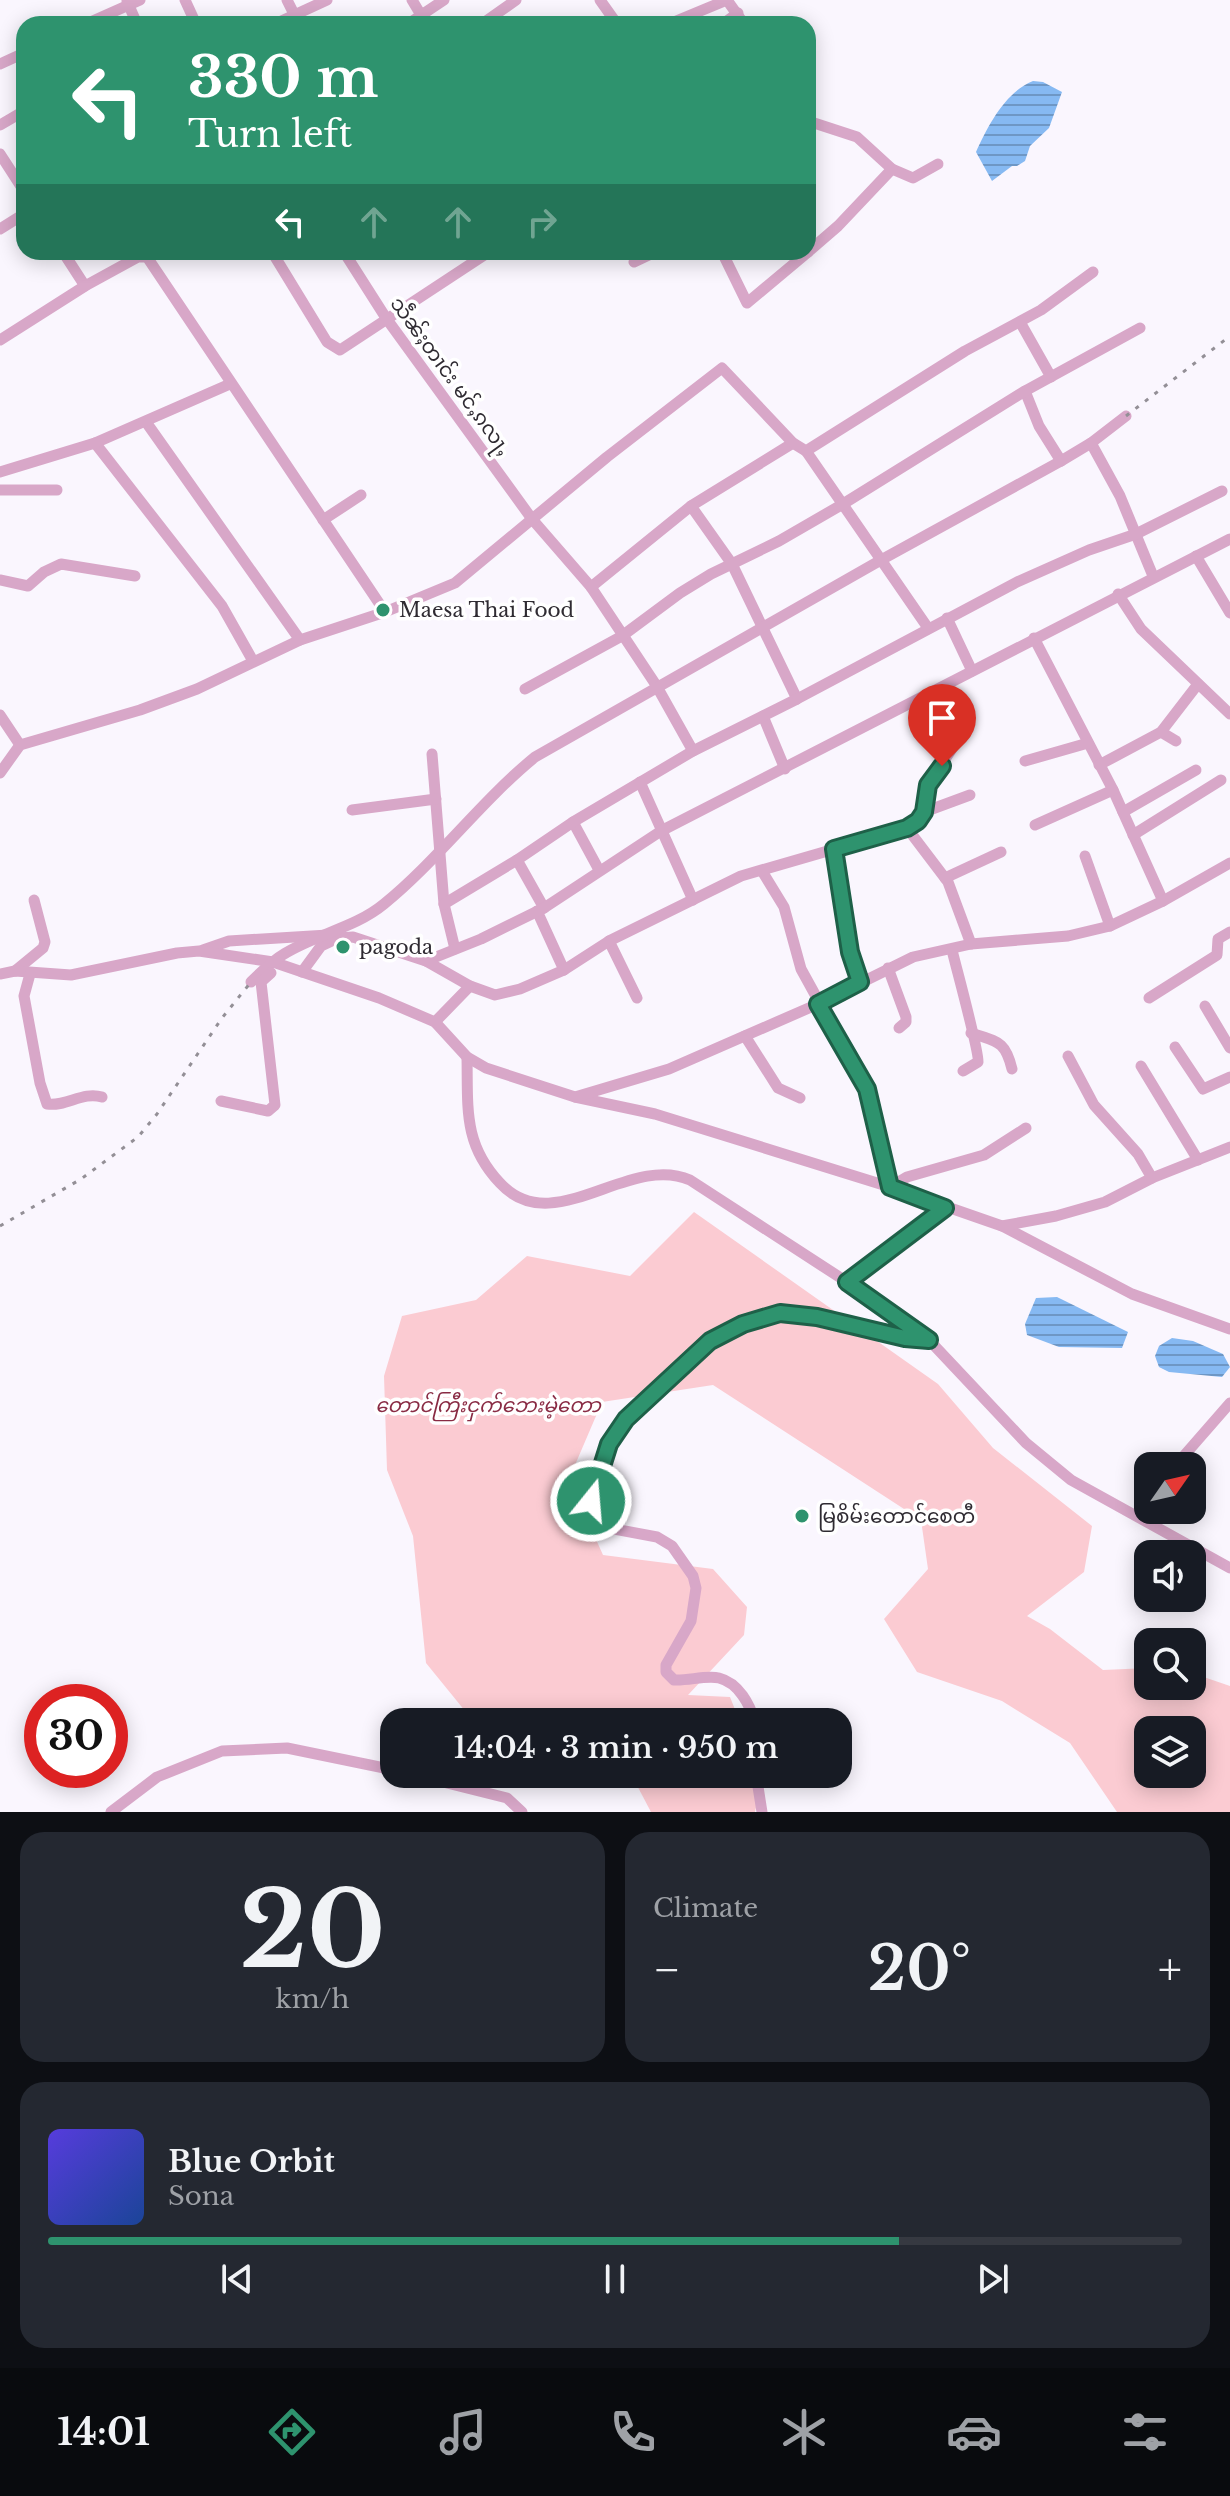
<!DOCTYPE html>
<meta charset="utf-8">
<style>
body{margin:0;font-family:"Libre Baskerville","Noto Sans Myanmar",serif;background:#242831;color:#f1f3f6;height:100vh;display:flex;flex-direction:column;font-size:30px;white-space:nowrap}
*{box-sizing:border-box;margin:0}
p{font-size:26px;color:#9ea1a6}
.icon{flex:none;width:44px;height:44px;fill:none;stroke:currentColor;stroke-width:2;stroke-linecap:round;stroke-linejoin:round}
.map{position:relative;height:1812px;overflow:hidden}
.sheet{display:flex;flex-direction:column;gap:20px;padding:20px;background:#0d0f14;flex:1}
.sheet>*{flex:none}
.banner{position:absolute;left:16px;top:16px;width:800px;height:244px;border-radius:24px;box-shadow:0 4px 20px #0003;background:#2e936e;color:#fff;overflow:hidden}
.needle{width:52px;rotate:56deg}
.controls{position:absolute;left:1134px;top:1452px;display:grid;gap:16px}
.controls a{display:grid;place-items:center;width:72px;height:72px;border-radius:16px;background:#171b24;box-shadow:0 4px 20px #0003;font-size:40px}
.speed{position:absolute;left:24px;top:1684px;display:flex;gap:16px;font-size:40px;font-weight:700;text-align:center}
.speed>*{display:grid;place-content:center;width:104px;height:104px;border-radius:50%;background:#171b24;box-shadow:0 4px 20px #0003;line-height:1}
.speed .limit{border:12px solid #d22;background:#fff;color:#111}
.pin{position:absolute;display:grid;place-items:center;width:68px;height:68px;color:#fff;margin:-82px -34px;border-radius:50% 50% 50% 0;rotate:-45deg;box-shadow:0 0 8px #0007}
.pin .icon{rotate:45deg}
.me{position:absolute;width:88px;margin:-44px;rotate:17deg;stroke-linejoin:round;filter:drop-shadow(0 0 6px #0008)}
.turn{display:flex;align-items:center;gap:28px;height:168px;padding:0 40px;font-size:36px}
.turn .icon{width:104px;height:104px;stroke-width:2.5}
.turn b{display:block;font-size:56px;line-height:68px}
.lanes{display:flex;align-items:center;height:76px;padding:0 40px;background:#0003;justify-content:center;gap:40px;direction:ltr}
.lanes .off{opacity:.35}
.big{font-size:60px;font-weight:600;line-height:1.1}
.sheet .widget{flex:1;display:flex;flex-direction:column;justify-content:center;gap:12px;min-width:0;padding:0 28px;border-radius:24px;background:#242831}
.sheet .dial{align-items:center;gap:0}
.dial b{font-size:104px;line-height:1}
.song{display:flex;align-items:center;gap:24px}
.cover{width:96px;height:96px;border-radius:12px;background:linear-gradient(135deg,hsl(250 70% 55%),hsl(220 70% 35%))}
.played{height:8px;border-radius:4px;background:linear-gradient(90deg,#2e936e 75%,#363941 75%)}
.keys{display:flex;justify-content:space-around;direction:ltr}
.heat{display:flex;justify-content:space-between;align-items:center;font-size:44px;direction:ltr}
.sheet .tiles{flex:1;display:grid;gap:20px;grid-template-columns:1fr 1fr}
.widget:last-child{grid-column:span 2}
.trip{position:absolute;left:380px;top:1708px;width:472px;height:80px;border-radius:24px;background:#171b24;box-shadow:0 4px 20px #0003;font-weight:600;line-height:80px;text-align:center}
.tab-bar{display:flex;height:128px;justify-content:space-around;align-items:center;background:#090b0e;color:#9ea1a6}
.tab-bar .icon{width:56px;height:56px}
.tab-bar .selected{color:#2e936e}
.tab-bar b{font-size:36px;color:#f1f3f6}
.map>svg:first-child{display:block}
</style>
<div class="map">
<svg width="1230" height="1812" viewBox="0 0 1230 1812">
<defs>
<pattern id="water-rules" width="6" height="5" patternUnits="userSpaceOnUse" patternTransform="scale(2)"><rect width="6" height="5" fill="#86b9f2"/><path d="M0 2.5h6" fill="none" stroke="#6e97c5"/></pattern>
</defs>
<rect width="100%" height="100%" fill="#faf6fe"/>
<g fill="#fbcbd2" fill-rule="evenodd">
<path d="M694,1212l244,172 55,64 99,78 -8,46 -57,44 23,13 53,41 45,-2v18h44v-13l38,13v126h-113l-47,-69 -68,-42 -85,-29 -33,-53 44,-50 -7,-49 -208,-135 -111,17 -33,77 34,76 110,14 34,38 -3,28 -56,60 42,2 10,25h-174l-15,-7 -14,7h-63l-48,-59 -13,-127 -26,-66 -3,-94 18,-60 74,-16 51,-44 103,20zM1148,1730h44v44h-44z"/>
<polygon points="631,1774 758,1774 761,1784 755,1812 651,1812"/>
</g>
<g fill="url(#water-rules)">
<path d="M1033,81l10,1 19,10 -13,36 -19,18 -5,15 -8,5h-5l-20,15 -16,-29c12,-26 29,-60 57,-71z"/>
<polygon points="1057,1297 1128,1332 1122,1348 1059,1347 1027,1335 1025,1324 1036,1298"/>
<polygon points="1172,1338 1193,1341 1223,1354 1230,1367 1222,1377 1169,1372 1159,1367 1155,1356 1159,1346"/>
</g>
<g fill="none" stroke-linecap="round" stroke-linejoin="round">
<g stroke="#d8a7c8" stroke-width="11">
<polyline points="185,0 196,24"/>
<polyline points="287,0 299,24"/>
<polyline points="412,0 421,15"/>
<polyline points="600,0 617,24"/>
<polyline points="127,1 137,24"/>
<polyline points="86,24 140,0"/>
<polyline points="275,24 327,0"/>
<polyline points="408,24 444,0"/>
<polyline points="482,24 516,0"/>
<polyline points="669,24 727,0 744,24"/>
<polyline points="723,24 738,13"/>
<polyline points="0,64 24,53"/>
<polyline points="808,121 857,137 892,169 913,178 938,164"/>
<polyline points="0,125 24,111"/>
<polyline points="0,154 24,191"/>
<polyline points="0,229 24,214"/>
<polyline points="63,252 85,286"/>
<polyline points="272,252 327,342 340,350 489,252"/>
<polyline points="344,252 386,318 532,519 591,587 656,685 693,751"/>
<polyline points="722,252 747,303 808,252"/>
<polyline points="808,252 838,226 892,169"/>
<polyline points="634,262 655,252"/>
<polyline points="1020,322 1051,377"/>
<polyline points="0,340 85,286 138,257 147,257 385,612"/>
<polyline points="1025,391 1039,426 1061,461"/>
<polyline points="146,422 300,640"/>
<polyline points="95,443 222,606 253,661"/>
<polyline points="1091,443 1120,496 1153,576"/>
<polyline points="806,451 928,628"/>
<polyline points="0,472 95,443 230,384"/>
<polyline points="0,490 57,490"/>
<polyline points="691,506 732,564 797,699"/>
<polyline points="323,520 361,495"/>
<polyline points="1196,556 1230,613"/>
<polyline points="0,580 28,586 44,572 61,564 135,576"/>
<polyline points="591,587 691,506 793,443"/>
<polyline points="1118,594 1141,629 1230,714"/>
<polyline points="947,618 972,671"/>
<polyline points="1034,638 1113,790 1163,901"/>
<polyline points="941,688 958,730 957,741 928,785 924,812 918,821 907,828 948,882 971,944"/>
<polyline points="525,689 622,636 680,593 711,574 779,541 843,504 1025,391 1140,328"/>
<polyline points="0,715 20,745"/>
<polyline points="763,716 785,769"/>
<polyline points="1161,732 1176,741"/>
<polyline points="432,754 444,904 455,949"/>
<polyline points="1025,761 1088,743"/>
<polyline points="1099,765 1161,732 1198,684"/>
<polyline points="0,773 20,745 140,710 197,689 300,640 385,612 455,583 607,457 722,368 793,443 806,451 965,351 1041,310 1093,272"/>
<polyline points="640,782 693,900"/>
<polyline points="352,810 436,799"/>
<polyline points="924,812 970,795"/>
<polyline points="1123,812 1196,770"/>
<polyline points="573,822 599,870"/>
<polyline points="1035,825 1113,790"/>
<polyline points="1133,835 1221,780"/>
<polyline points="834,849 850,952 860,982"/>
<polyline points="1085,856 1110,926"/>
<polyline points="517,860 544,908"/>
<polyline points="762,871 784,907 801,969 867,1089 890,1187 907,1177 984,1155 1026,1128"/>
<polyline points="945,878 1001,852"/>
<polyline points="444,904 517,860 573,822 693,751 797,699 1017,582 1089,550 1136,534 1222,491"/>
<polyline points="537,911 564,970"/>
<polyline points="609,941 637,998"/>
<polyline points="203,950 229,941 328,935 338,938 353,937 426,961 481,939 544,908 661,831 1230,539"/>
<path d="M952,950c4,17 28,104 26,112l-15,9"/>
<polyline points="426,961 470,986 495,995 520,989 564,970 609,941 741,876 907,828"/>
<polyline points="888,968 906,1017 906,1022 899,1028"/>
<polyline points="15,971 43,948 45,942 34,900"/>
<polyline points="302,972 321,946 338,938"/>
<polyline points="0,974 15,971 71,975 177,953 199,951 273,962 379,998 435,1022 467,1057 486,1068 575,1097 655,1114 890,1187 1002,1226 1132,1294 1230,1329"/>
<path d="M30,974l-6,22 16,87 7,21c19,3 36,-13 55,-7"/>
<path d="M251,982c10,-10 21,-21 33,-28 32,-20 71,-26 100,-50 54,-44 96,-102 151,-147l346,-197 180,-99 30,-18 35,-27"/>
<polyline points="1149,998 1217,955 1218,939 1230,932"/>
<polyline points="1205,1006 1230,1048"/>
<polyline points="435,1022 470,986"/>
<path d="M971,1033c26,9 34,7 41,36"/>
<polyline points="745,1036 778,1088 800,1098"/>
<polyline points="1175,1047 1203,1089 1230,1077"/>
<polyline points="1068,1056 1094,1105 1138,1154 1152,1178"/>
<path d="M467,1057c1,51 -4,87 33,126 53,58 128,-30 190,-3l157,102 82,58 97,103 45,37 159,88"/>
<polyline points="1141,1066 1198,1160"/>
<polyline points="575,1097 669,1069 818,1004 913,957 971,944 1068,936 1110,926 1163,901 1230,863"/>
<polyline points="221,1101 268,1111 275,1105 261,982 271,973"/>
<polyline points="1002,1226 1056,1216 1105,1202 1152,1178 1230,1147"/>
<polyline points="847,1282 945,1208"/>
<polyline points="1175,1466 1230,1403"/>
<path d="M755,1722c-5,-17 -16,-39 -36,-44 -13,-3 -31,3 -45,2l-8,-8v-7l25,-44 5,-33 -3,-12 -21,-30 -15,-9 -48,-9 -12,-11 -6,-16 18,-57 17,-25 84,-78 33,-17 37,-11 37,4 88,21 23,2"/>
<polyline points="411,1774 507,1798 522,1812"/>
<polyline points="756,1774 762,1812"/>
<polyline points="111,1812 157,1777 222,1751 287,1748 394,1770"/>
</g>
<g stroke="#938f96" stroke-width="3" stroke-dasharray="4 8" stroke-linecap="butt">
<polyline points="1126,416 1230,336"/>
<polyline points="0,1226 81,1179 138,1137 157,1114 222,1018 251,982"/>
</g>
</g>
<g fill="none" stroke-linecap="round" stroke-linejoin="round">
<g stroke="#1e6048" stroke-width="20">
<polyline id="route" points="591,1501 609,1444 626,1419 710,1341 743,1324 780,1313 817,1317 905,1338 929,1340 847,1282 945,1208 890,1187 867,1089 818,1004 860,982 850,952 834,849 907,828 918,821 924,812 928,785 942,766"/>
</g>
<use href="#route" stroke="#2e936e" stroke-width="14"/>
</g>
<g fill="#2e936e" stroke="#fff" stroke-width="3">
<circle cx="383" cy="610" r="8"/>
<circle cx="343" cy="947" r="8"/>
<circle cx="802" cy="1516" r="8"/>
</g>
<g text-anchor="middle" stroke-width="7" stroke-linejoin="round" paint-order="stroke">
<g font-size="20" fill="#2f2b32" stroke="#fff">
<text transform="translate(451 376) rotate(54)" y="7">သဵၼ်ႈတၢင်း မင်ႇၵလႃႇ</text>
</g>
<g font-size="20" fill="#2f2b32" stroke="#fff" text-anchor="start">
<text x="399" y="617">Maesa Thai Food</text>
<text x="359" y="954">pagoda</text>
<text x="818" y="1523">မြစိမ်းတောင်စေတီ</text>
</g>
<g font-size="20" font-style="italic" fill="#892b44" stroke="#fff">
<text x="488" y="1412">တောင်ကြီးငှက်ဘေးမဲ့တော</text>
</g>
</g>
</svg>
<div class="controls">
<a><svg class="needle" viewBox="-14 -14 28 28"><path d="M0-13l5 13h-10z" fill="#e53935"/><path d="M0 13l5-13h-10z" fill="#9ea1a6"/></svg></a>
<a><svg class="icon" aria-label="sound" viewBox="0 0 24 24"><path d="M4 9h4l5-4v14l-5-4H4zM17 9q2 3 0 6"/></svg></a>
<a><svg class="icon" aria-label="search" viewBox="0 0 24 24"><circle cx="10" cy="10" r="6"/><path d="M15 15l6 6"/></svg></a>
<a><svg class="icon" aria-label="layers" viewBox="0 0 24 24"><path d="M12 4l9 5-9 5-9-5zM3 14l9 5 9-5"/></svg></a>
</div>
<div class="speed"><div class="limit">30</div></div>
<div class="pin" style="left:942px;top:766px;background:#d93025"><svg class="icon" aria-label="arrive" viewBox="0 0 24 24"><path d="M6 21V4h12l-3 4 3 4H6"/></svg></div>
<svg class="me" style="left:591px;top:1501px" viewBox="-20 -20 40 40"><circle r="17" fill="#2e936e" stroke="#fff" stroke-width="3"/><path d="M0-11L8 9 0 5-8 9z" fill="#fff"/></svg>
<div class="trip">14:04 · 3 min · 950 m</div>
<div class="banner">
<div class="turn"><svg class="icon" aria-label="left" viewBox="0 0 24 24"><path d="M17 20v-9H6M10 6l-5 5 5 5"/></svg><div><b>330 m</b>Turn left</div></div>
<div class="lanes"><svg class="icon" aria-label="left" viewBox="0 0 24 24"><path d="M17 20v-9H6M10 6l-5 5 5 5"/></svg><svg class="icon off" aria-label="ahead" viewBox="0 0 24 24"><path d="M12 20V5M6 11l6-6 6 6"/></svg><svg class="icon off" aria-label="ahead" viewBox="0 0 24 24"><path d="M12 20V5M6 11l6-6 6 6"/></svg><svg class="icon off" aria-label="right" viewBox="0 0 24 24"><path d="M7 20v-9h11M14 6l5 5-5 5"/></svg></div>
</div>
</div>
<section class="sheet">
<div class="tiles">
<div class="widget dial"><b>20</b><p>km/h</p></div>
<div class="widget"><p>Climate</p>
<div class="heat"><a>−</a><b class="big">20°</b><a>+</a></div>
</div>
<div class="widget">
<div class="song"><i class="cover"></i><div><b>Blue Orbit</b><p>Sona</p></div></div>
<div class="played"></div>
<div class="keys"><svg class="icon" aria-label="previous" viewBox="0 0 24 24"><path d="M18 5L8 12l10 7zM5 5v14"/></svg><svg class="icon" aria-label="pause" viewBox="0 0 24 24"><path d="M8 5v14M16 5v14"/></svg><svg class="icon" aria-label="next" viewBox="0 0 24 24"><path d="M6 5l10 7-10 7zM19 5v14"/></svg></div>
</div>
</div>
</section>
<nav class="tab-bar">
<b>14:01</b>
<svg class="icon selected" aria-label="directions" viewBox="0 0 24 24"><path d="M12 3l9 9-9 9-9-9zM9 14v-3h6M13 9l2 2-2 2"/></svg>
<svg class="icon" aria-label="music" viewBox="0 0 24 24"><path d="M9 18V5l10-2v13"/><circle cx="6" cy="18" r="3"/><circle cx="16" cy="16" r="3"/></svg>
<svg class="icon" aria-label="phone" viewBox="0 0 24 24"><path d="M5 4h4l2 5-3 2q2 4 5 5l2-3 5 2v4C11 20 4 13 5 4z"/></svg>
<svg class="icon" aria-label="climate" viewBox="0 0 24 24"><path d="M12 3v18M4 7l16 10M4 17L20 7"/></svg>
<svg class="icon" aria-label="car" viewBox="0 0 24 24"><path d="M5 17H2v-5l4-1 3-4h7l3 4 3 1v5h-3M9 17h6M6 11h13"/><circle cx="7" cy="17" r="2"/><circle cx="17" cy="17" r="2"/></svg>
<svg class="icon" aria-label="filters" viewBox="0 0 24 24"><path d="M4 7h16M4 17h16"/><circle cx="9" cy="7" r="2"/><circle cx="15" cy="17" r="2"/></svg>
</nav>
